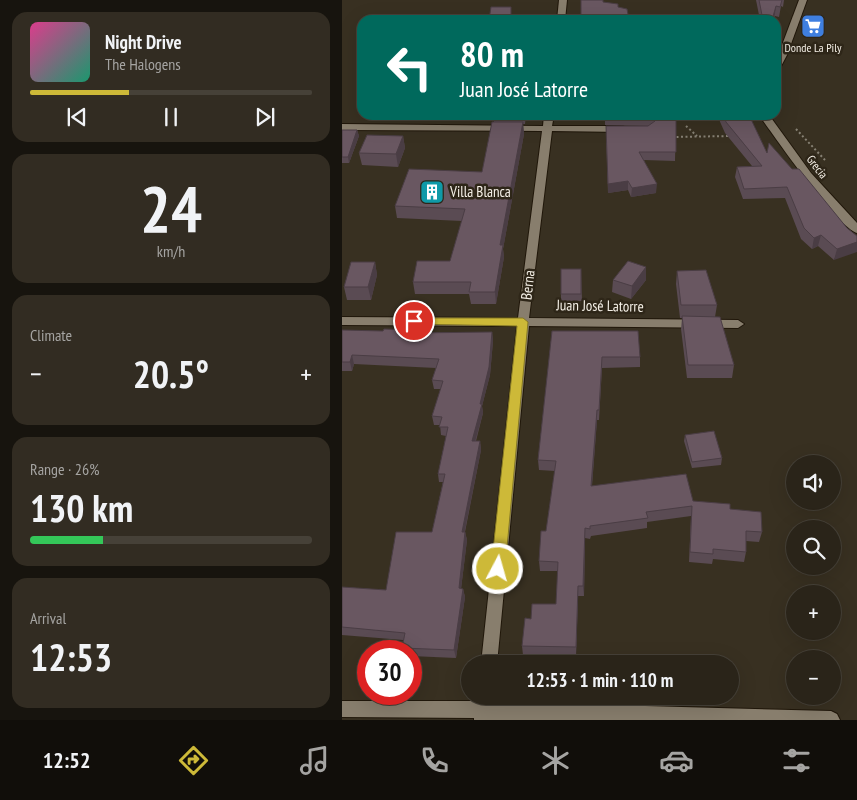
<!DOCTYPE html>
<meta charset="utf-8">
<style>
body{margin:0;font-family:"PT Sans Narrow",sans-serif;background:#322c22;color:#f1f3f6;height:100vh;display:flex;flex-direction:column;font-size:19px;white-space:nowrap}
*{box-sizing:border-box;margin:0}
p{font-size:16px;color:#a5a4a2}
.icon{flex:none;width:28px;height:28px;fill:none;stroke:currentColor;stroke-width:2;stroke-linecap:round;stroke-linejoin:round}
.map{position:relative;flex:1;overflow:hidden}
.side{display:flex;flex-direction:column;gap:12px;padding:12px;background:#17140e;width:342px}
.side>*{flex:none}
.hud{position:absolute;left:15px;top:15px;width:424px;height:105px;border-radius:15px;box-shadow:0 5px 20px #0002,0 0 0 1px #464138;background:#00695c;color:#fff;overflow:hidden}
.buttons{position:absolute;left:444px;top:455px;display:grid;gap:10px}
.buttons a{display:grid;place-items:center;width:55px;height:55px;border-radius:50%;background:#2a2419;box-shadow:0 5px 20px #0002,0 0 0 1px #464138;font-size:25px}
.speed{position:absolute;left:15px;top:640px;display:flex;gap:10px;font-size:25px;font-weight:700;text-align:center}
.speed>*{display:grid;place-content:center;width:65px;height:65px;border-radius:50%;background:#2a2419;box-shadow:0 5px 20px #0002,0 0 0 1px #464138;line-height:1}
.speed .limit{border:8px solid #d22;background:#fff;color:#111}
.pin{position:absolute;display:grid;place-items:center;width:42px;height:42px;color:#fff;margin:-21px;border:2px solid #fff;border-radius:50%;box-shadow:0 1px 5px #0007}
.me{position:absolute;width:55px;margin:-28px;rotate:6deg;stroke-linejoin:round;filter:drop-shadow(0 0 4px #0008)}
.turn{display:flex;align-items:center;gap:18px;height:105px;padding:0 20px;font-size:22px}
.turn .icon{width:65px;height:65px;stroke-width:2.5}
.turn b{display:block;font-size:35px;line-height:42px}
.big{font-size:38px;font-weight:700;line-height:1.1}
.side .tile{flex:1;display:flex;flex-direction:column;justify-content:center;gap:8px;min-width:0;padding:0 18px;border-radius:15px;background:#322c22}
.side .dial{align-items:center;gap:0}
.dial b{font-size:65px;line-height:1}
.song{display:flex;align-items:center;gap:15px}
.cover{width:60px;height:60px;border-radius:8px;background:linear-gradient(135deg,hsl(330 70% 55%),hsl(160 70% 35%))}
.played{height:5px;border-radius:2px;background:linear-gradient(90deg,#cdb938 35%,#464138 35%)}
.keys{display:flex;justify-content:space-around;direction:ltr}
.heat{display:flex;justify-content:space-between;align-items:center;font-size:28px;direction:ltr}
.charge{height:8px;border-radius:4px;background:linear-gradient(90deg,#34c759 26%,#464138 0)}
.trip{position:absolute;left:119px;top:655px;width:278px;height:50px;border-radius:25px;background:#2a2419;box-shadow:0 5px 20px #0002,0 0 0 1px #464138;font-weight:700;line-height:50px;text-align:center}
.tab-bar{display:flex;height:80px;justify-content:space-around;align-items:center;background:#110e0a;color:#a5a4a2}
.tab-bar .icon{width:35px;height:35px}
.tab-bar .selected{color:#cdb938}
.tab-bar b{font-size:22px;color:#f1f3f6}
main{display:flex;flex:1;min-height:0}
.map>svg:first-child{display:block}
</style>
<main>
<section class="side">
<div class="tile">
<div class="song"><i class="cover"></i><div><b>Night Drive</b><p>The Halogens</p></div></div>
<div class="played"></div>
<div class="keys"><svg class="icon" aria-label="previous" viewBox="0 0 24 24"><path d="M18 5L8 12l10 7zM5 5v14"/></svg><svg class="icon" aria-label="pause" viewBox="0 0 24 24"><path d="M8 5v14M16 5v14"/></svg><svg class="icon" aria-label="next" viewBox="0 0 24 24"><path d="M6 5l10 7-10 7zM19 5v14"/></svg></div>
</div>
<div class="tile dial"><b>24</b><p>km/h</p></div>
<div class="tile"><p>Climate</p>
<div class="heat"><a>−</a><b class="big">20.5°</b><a>+</a></div>
</div>
<div class="tile"><p>Range · 26%</p><b class="big">130 km</b><div class="charge"></div></div>
<div class="tile"><p>Arrival</p><b class="big">12:53</b></div>
</section>
<div class="map">
<svg width="515" height="720" viewBox="0 0 515 720">
<rect width="100%" height="100%" fill="#383021"/>
<g fill="none" stroke-linecap="round" stroke-linejoin="round">
<g stroke="#20170a" stroke-width="2">
<g id="minor">
<polygon points="217,0 225,0 223,20 215,20"/>
<polygon points="457,0 465,0 445,55 437,70 434,70 434,61"/>
<polygon points="202,115 212,115 210,126 281,126 286,129 281,132 210,131 187,318 396,320 402,324 396,328 187,326 155,664 139,664 175,326 0,325 0,317 176,318 200,131 0,130 0,124 201,126"/>
<path d="M417,115h10l42,58 46,50v10c-20,-6 -83,-97 -98,-118z"/>
<polygon points="135,696 153,696 152,702 489,711 495,714 498,720 132,720 132,718 0,717 0,701 135,701"/>
</g>
</g>
<g stroke="#878174" stroke-width="2" stroke-dasharray="2 2.5" stroke-linecap="butt">
<polyline points="344,126 355,136"/>
<polyline points="454,129 483,160"/>
<polyline points="330,137 389,136"/>
</g>
<use href="#minor" fill="#887e6d" fill-rule="evenodd"/>
</g>
<g fill="#5a4b53">
<polygon points="414,0 442,0 441,7 439,6 437,17 433,16 432,20 418,20"/>
<polygon points="152,115 184,115 183,124 181,124 182,134 161,249 162,257 154,304 129,304 127,294 73,294 71,282 108,261 120,221 55,218 53,206 140,172 152,122"/>
<polygon points="230,115 334,115 333,161 302,160 314,193 289,197 286,190 266,193 264,134 307,126 263,125 263,116 230,117"/>
<polygon points="375,115 407,115 425,153 450,169 505,228 492,260 476,246 470,249 459,239 443,198 401,199 393,177 395,167 410,166 383,133"/>
<polygon points="0,130 15,130 17,136 7,163 0,163"/>
<polygon points="61,136 63,148 56,167 20,165 17,153"/>
<polygon points="33,262 35,275 29,300 5,300 2,287"/>
<polygon points="219,269 239,269 240,301 219,301"/>
<polygon points="335,271 375,305 373,317 392,365 390,378 345,378 339,329 340,318 338,318 334,284"/>
<polygon points="271,280 304,280 289,299 270,292"/>
<polygon points="0,330 71,333 150,332 151,341 148,375 140,406 141,413 134,441 138,441 139,450 123,532 125,540 119,589 121,589 123,597 114,658 69,656 69,651 61,651 60,648 61,640 0,635 0,587 44,590 90,532 101,482 97,482 96,474 104,436 99,435 98,425 92,425 90,416 99,389 92,389 90,380 94,368 12,364 10,371 0,371"/>
<polygon points="210,331 298,357 298,367 260,368 257,420 255,420 250,486 351,501 388,509 420,532 417,542 404,541 404,552 402,562 371,559 370,564 347,562 349,516 305,522 305,528 249,536 248,539 243,538 242,596 236,596 234,656 181,655 180,646 189,619 214,604 216,571 198,571 197,561 204,531 213,471 197,470 196,460"/>
<polygon points="343,435 380,458 379,465 350,468 342,441"/>
</g>
<g fill="#4a3d44">
<polygon points="434,6 432,20 430,20"/>
<polygon points="181,122 182,134 161,249 162,257 154,304 153,292 158,245"/>
<polygon points="15,130 17,136 7,163 6,157"/>
<polygon points="61,136 63,148 56,167 54,154"/>
<polygon points="286,181 286,190 266,193 266,184"/>
<polygon points="315,184 314,193 289,197 290,188"/>
<polygon points="479,235 476,246 470,249 472,238"/>
<polygon points="515,242 515,252 492,260 495,249"/>
<polygon points="33,262 35,275 29,300 26,287"/>
<polygon points="304,267 304,280 289,299 290,286"/>
<polygon points="150,332 151,341 148,375 140,406 141,413 131,449 130,441 138,404"/>
<polygon points="10,355 12,364 10,371 8,362"/>
<polygon points="255,410 255,420 249,496 249,486"/>
<polygon points="138,441 139,450 121,540 120,532"/>
<polygon points="243,528 243,538 242,596 241,586"/>
<polygon points="123,532 125,540 118,597 117,588"/>
<polygon points="236,586 236,596 234,656 234,647"/>
<polygon points="121,589 123,597 114,658 112,650"/>
</g>
<g fill="#695761" stroke="#4a3d44">
<polygon points="239,0 261,0 261,2 276,4 276,7 285,9 287,20 239,20"/>
<polygon points="417,0 440,0 438,7 434,6 430,20 421,20"/>
<polygon points="149,7 169,7 169,20 147,20"/>
<polygon points="263,115 334,115 334,152 297,152 315,184 290,188 286,181 266,184 264,126 306,126 313,121 306,117 263,116"/>
<polygon points="381,115 407,115 425,153 427,143 450,169 457,169 505,228 515,236 515,242 495,249 479,235 472,238 462,228 445,187 402,189 395,167 420,166 384,122"/>
<polygon points="150,122 181,122 158,245 161,245 153,292 127,292 129,282 71,282 75,261 108,261 123,209 53,206 67,169 140,172"/>
<polygon points="0,130 15,130 6,157 0,157"/>
<polygon points="25,135 61,136 54,154 17,153"/>
<polygon points="286,261 304,267 290,286 271,280"/>
<polygon points="9,262 33,262 26,287 2,287"/>
<rect x="219" y="269" width="20" height="25"/>
<polygon points="364,270 375,305 339,305 335,271"/>
<polygon points="340,316 378,317 392,365 346,365"/>
<polygon points="42,329 71,330 70,333 150,332 147,367 138,404 140,404 130,441 138,441 120,532 123,532 117,588 121,589 112,650 60,648 63,633 0,627 0,587 44,590 54,532 90,532 103,474 96,474 106,427 97,427 100,417 90,416 101,381 90,380 97,359 10,355 8,362 0,362 0,330 41,331"/>
<polygon points="210,331 296,331 298,357 260,357 257,410 255,410 249,486 344,474 351,501 388,504 388,509 419,512 420,532 404,531 404,552 371,549 371,554 348,552 350,506 304,512 306,518 248,526 248,529 243,528 241,586 236,586 234,647 180,646 183,618 189,619 190,604 214,604 216,562 197,561 199,531 204,531 214,461 196,460"/>
<polygon points="372,431 380,458 350,462 343,435"/>
</g>
<polygon fill="#cdb938" stroke="#857824" points="72,318 181,318 186,322 163,569 161,573 156,575 151,573 149,569 175,326 69,324 67,321 69,319"/>
<defs>
<g id="supermarket-square" transform="scale(1.25)"><rect x="-9" y="-9" width="18" height="18" rx="4" fill="#3f7fe0" stroke="#2e2618"/><path d="M-6-5.5h2.5l.6 2H6L4.5 2H-2.5L-4.4-4H-6ZM-1.5 3.2a1.3 1.3 0 1 0 .1 0ZM3 3.2a1.3 1.3 0 1 0 .1 0Z" fill="#fff"/></g>
<g id="building-square" transform="scale(1.25)"><rect x="-9" y="-9" width="18" height="18" rx="4" fill="#0f9aa8" stroke="#2e2618"/><path d="M-4-6H4V6H1V3H-1V6H-4ZM-2.5-4.3h1.7v1.8h-1.7ZM.8-4.3h1.7v1.8H.8ZM-2.5-1h1.7V.8h-1.7ZM.8-1h1.7V.8H.8Z" fill="#fff"/></g>
</defs>
<g fill-rule="evenodd">
<use href="#supermarket-square" x="471" y="26"/>
<use href="#building-square" x="90" y="192"/>
</g>
<g text-anchor="middle" stroke-width="5" stroke-linejoin="round" paint-order="stroke">
<g font-size="12" fill="#f4efe6" stroke="#2e2618">
<text x="471" y="52">Donde La Pily</text>
</g>
<g font-size="12" fill="#f4efe6" stroke="#2e2618">
<text transform="translate(475 167) rotate(52)" y="4">Grecia</text>
</g>
<g font-size="15" fill="#f4efe6" stroke="#2e2618" text-anchor="start">
<text x="108" y="197">Villa Blanca</text>
</g>
<g font-size="15" fill="#f4efe6" stroke="#2e2618">
<text transform="translate(186 285) rotate(-83)" y="5">Berna</text>
<text transform="translate(258 306) rotate(1)" y="5">Juan José Latorre</text>
</g>
</g>
</svg>
<div class="buttons">
<a><svg class="icon" aria-label="sound" viewBox="0 0 24 24"><path d="M4 9h4l5-4v14l-5-4H4zM17 9q2 3 0 6"/></svg></a>
<a><svg class="icon" aria-label="search" viewBox="0 0 24 24"><circle cx="10" cy="10" r="6"/><path d="M15 15l6 6"/></svg></a>
<a>+</a>
<a>−</a>
</div>
<div class="speed"><div class="limit">30</div></div>
<div class="pin" style="left:72px;top:321px;background:#d93025"><svg class="icon" aria-label="arrive" viewBox="0 0 24 24"><path d="M6 21V4h12l-3 4 3 4H6"/></svg></div>
<svg class="me" style="left:156px;top:569px" viewBox="-20 -20 40 40"><circle r="17" fill="#cdb938" stroke="#fff" stroke-width="3"/><path d="M0-11L8 9 0 5-8 9z" fill="#fff"/></svg>
<div class="trip">12:53 · 1 min · 110 m</div>
<div class="hud">
<div class="turn"><svg class="icon" aria-label="left" viewBox="0 0 24 24"><path d="M17 20v-9H6M10 6l-5 5 5 5"/></svg><div><b>80 m</b>Juan José Latorre</div></div>
</div>
</div>
</main>
<nav class="tab-bar">
<b>12:52</b>
<svg class="icon selected" aria-label="directions" viewBox="0 0 24 24"><path d="M12 3l9 9-9 9-9-9zM9 14v-3h6M13 9l2 2-2 2"/></svg>
<svg class="icon" aria-label="music" viewBox="0 0 24 24"><path d="M9 18V5l10-2v13"/><circle cx="6" cy="18" r="3"/><circle cx="16" cy="16" r="3"/></svg>
<svg class="icon" aria-label="phone" viewBox="0 0 24 24"><path d="M5 4h4l2 5-3 2q2 4 5 5l2-3 5 2v4C11 20 4 13 5 4z"/></svg>
<svg class="icon" aria-label="climate" viewBox="0 0 24 24"><path d="M12 3v18M4 7l16 10M4 17L20 7"/></svg>
<svg class="icon" aria-label="car" viewBox="0 0 24 24"><path d="M5 17H2v-5l4-1 3-4h7l3 4 3 1v5h-3M9 17h6M6 11h13"/><circle cx="7" cy="17" r="2"/><circle cx="17" cy="17" r="2"/></svg>
<svg class="icon" aria-label="filters" viewBox="0 0 24 24"><path d="M4 7h16M4 17h16"/><circle cx="9" cy="7" r="2"/><circle cx="15" cy="17" r="2"/></svg>
</nav>
